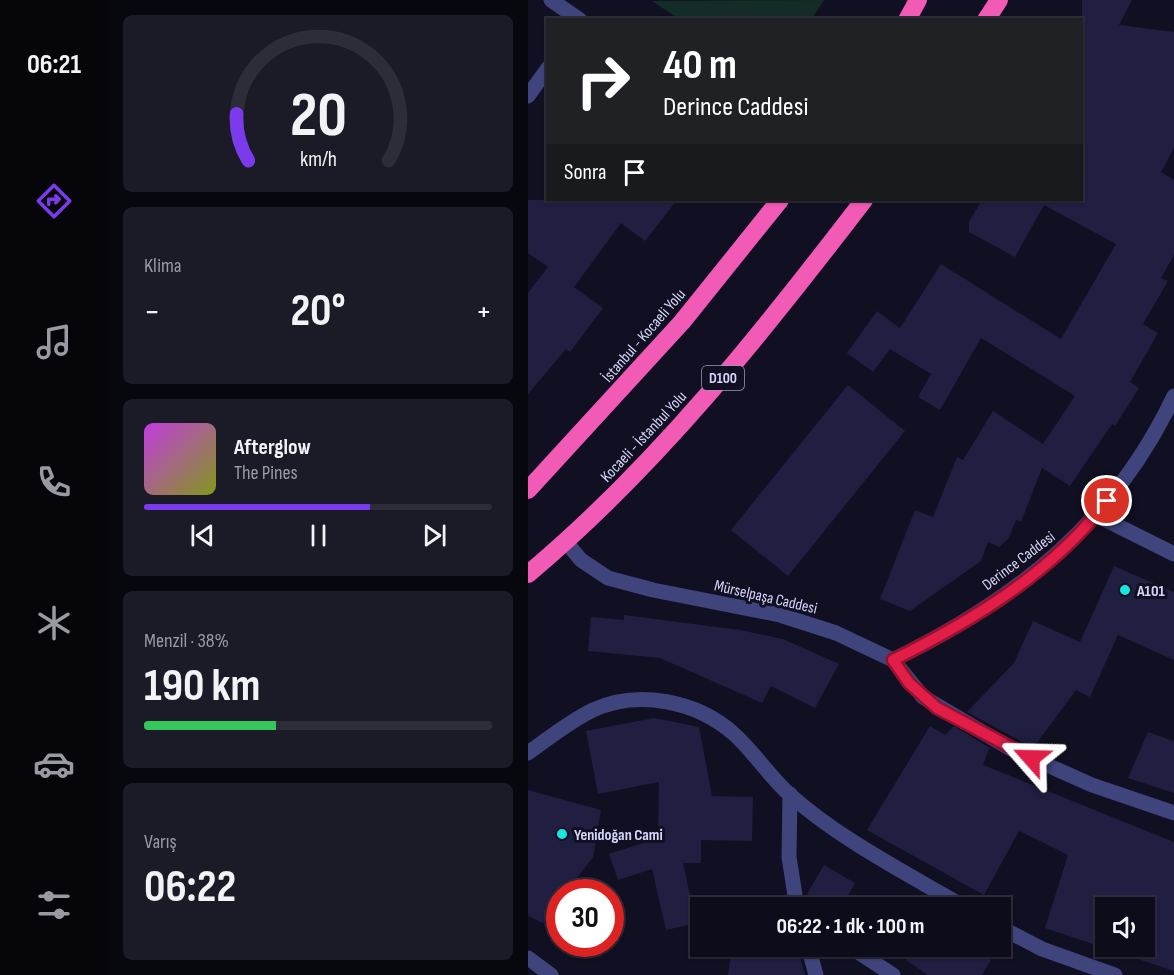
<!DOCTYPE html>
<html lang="tr">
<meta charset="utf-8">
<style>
body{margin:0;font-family:"Sofia Sans Condensed",sans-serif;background:#1b1a27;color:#f1f3f6;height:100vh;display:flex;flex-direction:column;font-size:22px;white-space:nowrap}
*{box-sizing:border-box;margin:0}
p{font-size:20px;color:#9a9ba2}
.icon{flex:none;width:33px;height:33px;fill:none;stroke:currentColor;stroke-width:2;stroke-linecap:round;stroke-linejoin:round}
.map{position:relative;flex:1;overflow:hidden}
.side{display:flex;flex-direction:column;gap:15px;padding:15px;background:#07070e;width:420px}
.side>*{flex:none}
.hud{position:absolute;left:18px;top:18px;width:537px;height:183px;border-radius:0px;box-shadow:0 2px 4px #0004,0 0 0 2px #2d2c39;background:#202124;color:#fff;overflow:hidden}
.tools{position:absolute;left:567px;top:897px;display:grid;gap:12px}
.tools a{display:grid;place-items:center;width:60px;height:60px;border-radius:0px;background:#0d0c1a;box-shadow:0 2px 4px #0004,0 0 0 2px #2d2c39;font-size:30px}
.speed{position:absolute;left:18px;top:879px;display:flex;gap:12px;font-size:30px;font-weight:700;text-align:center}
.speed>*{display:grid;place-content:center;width:78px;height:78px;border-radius:50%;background:#0d0c1a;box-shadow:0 2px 4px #0004,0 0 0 2px #2d2c39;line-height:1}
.speed .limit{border:9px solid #d22;background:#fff;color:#111}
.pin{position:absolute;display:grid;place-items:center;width:51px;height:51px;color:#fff;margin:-26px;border:3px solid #fff;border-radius:50%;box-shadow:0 2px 6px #0007}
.me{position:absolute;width:66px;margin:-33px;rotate:295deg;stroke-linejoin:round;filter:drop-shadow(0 0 4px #0008)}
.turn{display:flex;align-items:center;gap:21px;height:126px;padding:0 18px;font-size:27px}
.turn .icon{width:78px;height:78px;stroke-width:2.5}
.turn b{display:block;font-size:42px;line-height:51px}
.then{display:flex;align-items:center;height:57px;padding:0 18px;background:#0003;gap:12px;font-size:22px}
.big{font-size:45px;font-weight:700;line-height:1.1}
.side .tile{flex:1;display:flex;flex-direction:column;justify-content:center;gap:9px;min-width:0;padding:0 21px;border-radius:9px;background:#1b1a27}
.side .dial{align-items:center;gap:0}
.dial svg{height:156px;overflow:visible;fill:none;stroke:#2d2c39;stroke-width:7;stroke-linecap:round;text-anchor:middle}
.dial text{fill:#f1f3f6;stroke:none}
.song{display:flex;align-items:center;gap:18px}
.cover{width:72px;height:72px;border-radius:9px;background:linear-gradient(135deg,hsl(290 70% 55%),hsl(70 70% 35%))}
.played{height:6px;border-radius:3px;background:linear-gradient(90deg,#7c3aed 65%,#2d2c39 65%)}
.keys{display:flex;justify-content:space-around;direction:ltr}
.heat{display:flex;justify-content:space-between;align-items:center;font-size:33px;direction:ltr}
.charge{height:9px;border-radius:4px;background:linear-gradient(90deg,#34c759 38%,#2d2c39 0)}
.trip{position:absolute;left:162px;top:897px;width:321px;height:60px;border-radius:0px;background:#0d0c1a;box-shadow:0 2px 4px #0004,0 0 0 2px #2d2c39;font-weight:700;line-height:60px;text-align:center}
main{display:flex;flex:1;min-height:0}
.tab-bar{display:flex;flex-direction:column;width:108px;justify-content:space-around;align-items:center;background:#05050a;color:#9a9ba2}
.tab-bar .icon{width:42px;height:42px}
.tab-bar .selected{color:#7c3aed}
.tab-bar b{font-size:27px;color:#f1f3f6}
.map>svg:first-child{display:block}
</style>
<main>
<nav class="tab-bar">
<b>06:21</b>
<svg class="icon selected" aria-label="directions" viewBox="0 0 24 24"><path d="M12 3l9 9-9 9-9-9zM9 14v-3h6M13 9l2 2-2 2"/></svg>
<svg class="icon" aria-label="music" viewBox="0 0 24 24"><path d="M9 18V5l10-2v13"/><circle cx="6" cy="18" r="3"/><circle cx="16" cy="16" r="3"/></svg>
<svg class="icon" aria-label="phone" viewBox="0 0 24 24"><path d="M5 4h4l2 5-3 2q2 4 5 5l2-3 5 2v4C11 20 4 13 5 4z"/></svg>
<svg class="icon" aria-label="climate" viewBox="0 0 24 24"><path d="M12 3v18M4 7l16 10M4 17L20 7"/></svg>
<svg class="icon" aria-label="car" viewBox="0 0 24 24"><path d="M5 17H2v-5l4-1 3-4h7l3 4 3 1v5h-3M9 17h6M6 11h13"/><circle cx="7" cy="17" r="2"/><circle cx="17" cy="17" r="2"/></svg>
<svg class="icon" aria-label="filters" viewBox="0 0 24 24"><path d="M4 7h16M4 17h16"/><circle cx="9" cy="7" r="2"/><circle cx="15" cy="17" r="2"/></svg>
</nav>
<section class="side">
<div class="tile dial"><svg viewBox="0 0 100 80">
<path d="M14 69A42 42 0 1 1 86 69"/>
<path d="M14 69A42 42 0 0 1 8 45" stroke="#7c3aed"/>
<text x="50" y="56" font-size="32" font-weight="700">20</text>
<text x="50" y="72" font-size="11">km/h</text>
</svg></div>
<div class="tile"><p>Klima</p>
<div class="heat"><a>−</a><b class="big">20°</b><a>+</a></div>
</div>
<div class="tile">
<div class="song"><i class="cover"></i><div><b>Afterglow</b><p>The Pines</p></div></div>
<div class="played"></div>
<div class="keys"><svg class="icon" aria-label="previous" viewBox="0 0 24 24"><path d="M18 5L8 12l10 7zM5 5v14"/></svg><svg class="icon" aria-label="pause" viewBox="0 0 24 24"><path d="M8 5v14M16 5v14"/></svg><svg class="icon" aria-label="next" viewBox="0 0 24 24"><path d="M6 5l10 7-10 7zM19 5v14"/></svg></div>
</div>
<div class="tile"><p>Menzil · 38%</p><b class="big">190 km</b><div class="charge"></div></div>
<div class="tile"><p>Varış</p><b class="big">06:22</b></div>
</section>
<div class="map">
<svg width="646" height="975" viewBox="0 0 646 975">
<rect width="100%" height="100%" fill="#111022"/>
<polygon fill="#132c28" points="296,0 283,20 151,19 124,1"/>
<g fill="#201e41" fill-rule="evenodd">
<polygon points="554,0 604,0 591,25 646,32 646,148 633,172 646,180 646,255 633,278 640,281 615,324 630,333 602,382 611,388 587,426 584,424 542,486 514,468 493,522 488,520 481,538 471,547 460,542 453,561 382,611 352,599 387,510 405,517 429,457 435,460 465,411 515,444 547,396 453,338 412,410 390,397 403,374 362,349 345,372 319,353 349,311 372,328 413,264 533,339 588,244 516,205 487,257 441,232 441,222 454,200 554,200"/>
<polygon points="0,200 149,200 117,241 93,223 46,287 75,308 42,352 38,349 0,394 0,293 20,267 0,253"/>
<polygon points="320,385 377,431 260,576 203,530"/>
<polygon points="586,566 646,592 646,660 590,635 562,697 548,690 505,748 439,712 486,663 505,621 552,642"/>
<polygon points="96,615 212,630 255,639 311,664 287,708 243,686 234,703 132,658 60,651 63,617 96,620"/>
<polygon points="126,718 171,727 184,796 225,797 224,841 173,840 173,863 155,863 168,923 138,930 124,869 90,880 81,854 130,838 131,782 70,794 58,731"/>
<path d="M402,726l15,9 9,-9 39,24 -4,-1 -6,16 191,77v129l-129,-43 23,-73 -24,-12 -25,-12 -35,64 -117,-65zM578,908h38v38h-38z"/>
<polygon points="620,732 646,741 646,793 600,778"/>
<polygon points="0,790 73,810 65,857 38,892 32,892 32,901 15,923 0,916"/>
<polygon points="296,865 327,883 313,908 303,908 279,894"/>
<polygon points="204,946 269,946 277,975 200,975"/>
<polygon points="366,946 449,946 465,956 454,975 400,975 378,960 381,956"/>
</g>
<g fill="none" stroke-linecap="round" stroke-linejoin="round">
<g stroke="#3f447d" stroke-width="15">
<polyline points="23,0 52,20"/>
<polyline points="0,96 20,68"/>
<polyline points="568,515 646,554"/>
<polyline points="38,542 53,560 80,578 125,590 252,615 308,633 365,660 395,697 483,749 564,785 646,813"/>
<path d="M365,660c124,-61 221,-137 281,-264"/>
<path d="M0,753c21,-15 42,-32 65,-43 45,-21 104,-9 141,24 20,18 35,42 55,60 50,45 119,80 177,114"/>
<polyline points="262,794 261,857 269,908"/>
<polyline points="472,927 514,949 587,975"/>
<polyline points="280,946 288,975"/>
<polyline points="321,946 365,975"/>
<polyline points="0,958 23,975"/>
</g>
<g stroke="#f15ab5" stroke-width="18">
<polyline points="379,20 390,0"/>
<polyline points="458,20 471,0"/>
<polyline points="0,490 154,322 252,200"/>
<path d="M0,574c129,-108 234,-241 336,-374"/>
</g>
</g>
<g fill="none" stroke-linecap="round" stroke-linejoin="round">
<g stroke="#92132f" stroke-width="15">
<path id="route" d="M503,758l-94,-50 -28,-25 -16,-23c79,-39 160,-88 214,-159"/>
</g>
<use href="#route" stroke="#e11d48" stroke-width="10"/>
</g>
<g fill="#14e8e3" stroke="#111022" stroke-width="2">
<circle cx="597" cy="590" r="6"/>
<circle cx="34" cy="834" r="6"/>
</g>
<g text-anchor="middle" stroke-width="6" stroke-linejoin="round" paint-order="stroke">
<rect fill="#111022" stroke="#9a9aba" stroke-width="1.5" x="174" y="366" width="42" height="24" rx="4.5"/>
<g font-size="15" font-weight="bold" fill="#d5d5fb">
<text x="195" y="383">D100</text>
</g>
<g font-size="16" fill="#d5d5fb" stroke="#111022">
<text transform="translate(115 335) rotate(-49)" y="6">İstanbul - Kocaeli Yolu</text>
<text transform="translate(115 436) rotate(-47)" y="6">Kocaeli - İstanbul Yolu</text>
<text transform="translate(490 560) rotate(-37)" y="6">Derince Caddesi</text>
<text transform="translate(238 596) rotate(13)" y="6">Mürselpaşa Caddesi</text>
</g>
<g font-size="16" font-weight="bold" fill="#d5d5fb" stroke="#111022" text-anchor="start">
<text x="609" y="596">A101</text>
<text x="46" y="840">Yenidoğan Cami</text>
</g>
</g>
</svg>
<div class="tools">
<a><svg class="icon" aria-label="sound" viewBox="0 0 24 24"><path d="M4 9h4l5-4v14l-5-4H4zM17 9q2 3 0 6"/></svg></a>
</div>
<div class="speed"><div class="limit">30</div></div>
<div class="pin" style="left:579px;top:501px;background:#d93025"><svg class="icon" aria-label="arrive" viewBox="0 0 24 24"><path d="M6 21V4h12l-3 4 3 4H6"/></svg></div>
<svg class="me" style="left:503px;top:758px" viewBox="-20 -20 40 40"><path d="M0-17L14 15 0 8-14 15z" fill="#e11d48" stroke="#fff" stroke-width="4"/></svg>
<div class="trip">06:22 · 1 dk · 100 m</div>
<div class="hud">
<div class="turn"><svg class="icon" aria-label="right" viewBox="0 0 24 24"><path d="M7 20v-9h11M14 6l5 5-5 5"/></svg><div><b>40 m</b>Derince Caddesi</div></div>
<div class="then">Sonra<svg class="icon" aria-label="arrive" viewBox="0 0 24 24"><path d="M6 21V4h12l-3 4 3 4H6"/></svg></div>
</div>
</div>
</main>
